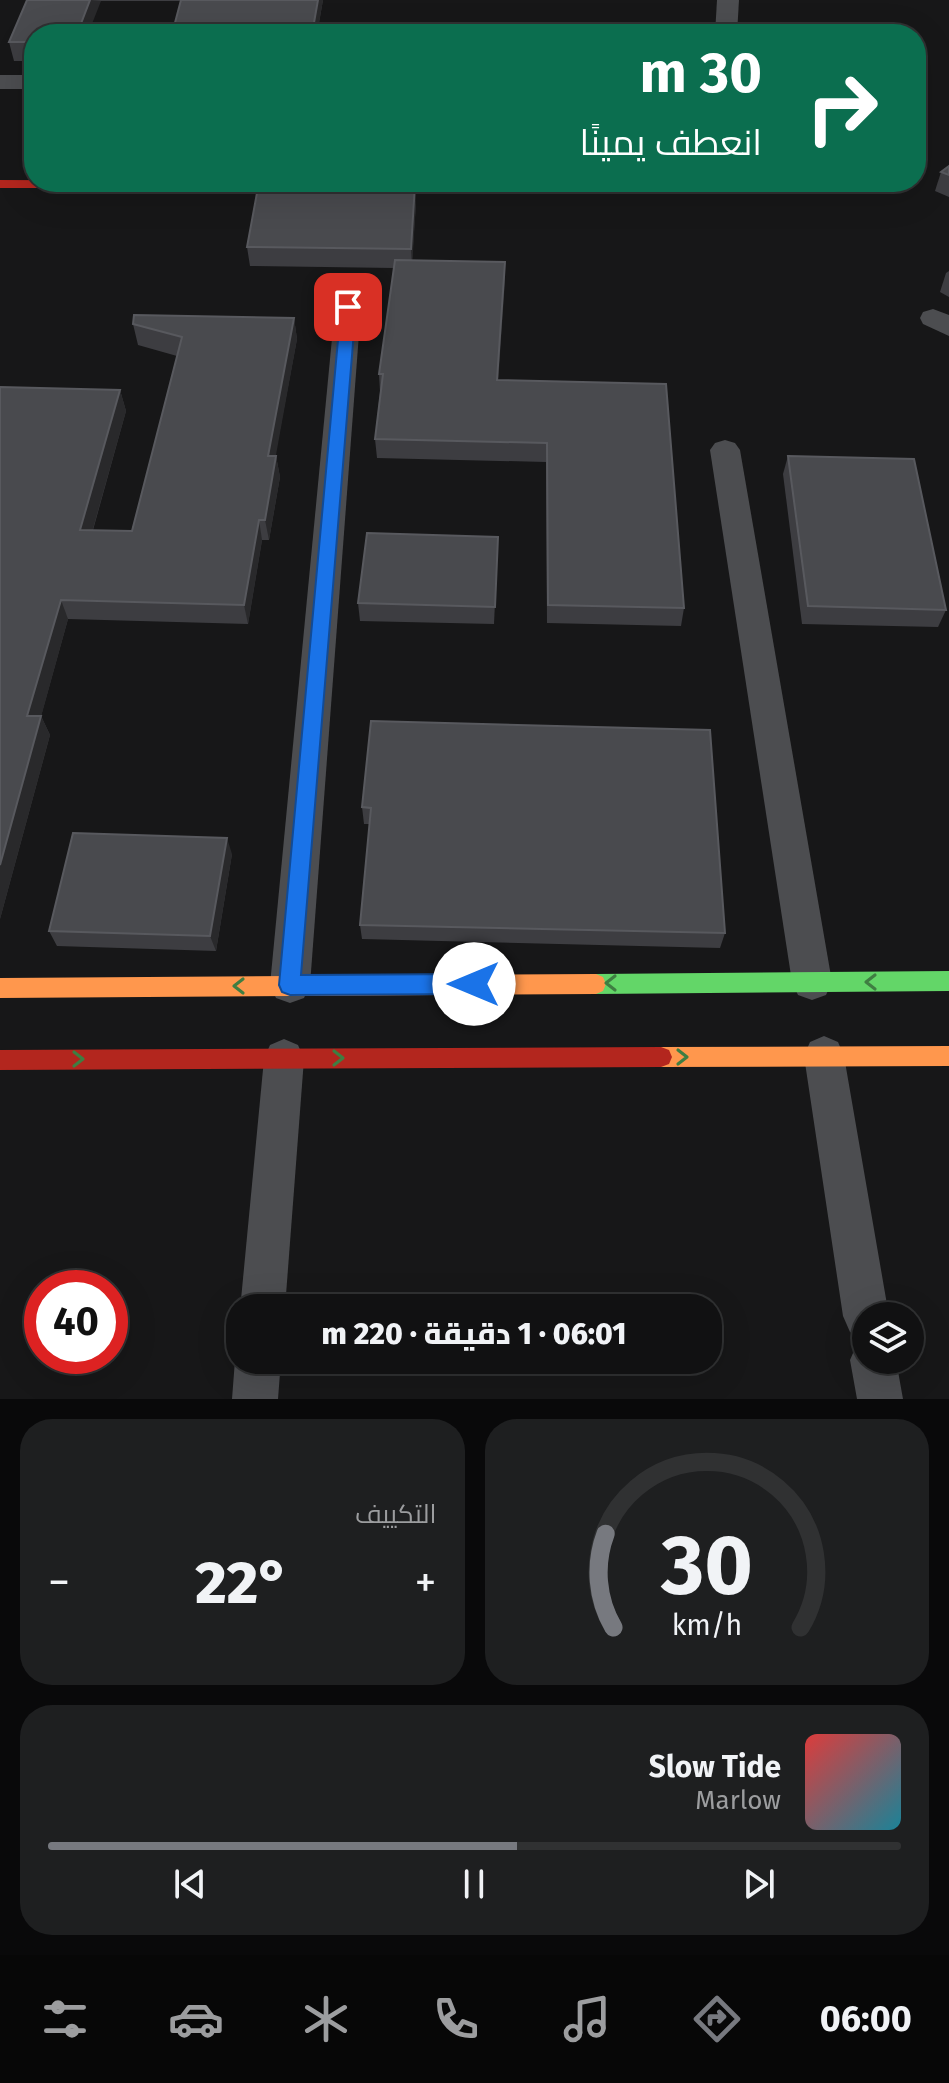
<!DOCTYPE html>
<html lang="ar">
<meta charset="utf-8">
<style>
body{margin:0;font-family:"Fira Sans",Cairo,sans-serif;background:#1e1f20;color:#f1f3f6;direction:rtl;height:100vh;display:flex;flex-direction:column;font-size:30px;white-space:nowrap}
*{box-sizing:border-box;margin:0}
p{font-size:26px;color:#9c9d9f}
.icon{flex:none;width:44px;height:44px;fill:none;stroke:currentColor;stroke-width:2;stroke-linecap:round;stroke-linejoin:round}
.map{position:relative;height:1399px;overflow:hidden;direction:ltr}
.details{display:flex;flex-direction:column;gap:20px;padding:20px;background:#09090a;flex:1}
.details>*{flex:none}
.guide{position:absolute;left:24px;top:24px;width:902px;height:168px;border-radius:32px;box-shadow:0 8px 32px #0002,0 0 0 2px #303132;direction:rtl;background:#0b6e4f;color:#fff;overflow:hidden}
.controls{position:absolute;left:852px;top:1302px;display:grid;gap:16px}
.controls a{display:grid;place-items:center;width:72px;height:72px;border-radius:50%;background:#111112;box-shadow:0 8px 32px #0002,0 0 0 2px #303132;font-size:40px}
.speed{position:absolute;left:24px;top:1270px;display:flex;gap:16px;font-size:40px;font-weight:700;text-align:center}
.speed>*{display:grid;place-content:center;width:104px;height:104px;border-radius:50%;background:#111112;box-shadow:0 8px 32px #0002,0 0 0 2px #303132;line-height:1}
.speed .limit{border:12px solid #d22;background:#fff;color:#111}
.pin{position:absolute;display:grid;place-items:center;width:68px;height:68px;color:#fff;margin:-34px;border-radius:16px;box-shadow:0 4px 12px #0006}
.me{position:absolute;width:88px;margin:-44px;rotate:270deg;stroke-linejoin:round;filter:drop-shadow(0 0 6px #0008)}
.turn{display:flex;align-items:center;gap:28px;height:168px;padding:0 32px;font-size:36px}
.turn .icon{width:104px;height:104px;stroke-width:2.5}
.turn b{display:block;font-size:56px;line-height:68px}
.big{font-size:60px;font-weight:800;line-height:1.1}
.details .widget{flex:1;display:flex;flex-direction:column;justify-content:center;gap:12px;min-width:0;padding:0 28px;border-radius:32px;background:#1e1f20}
.details .dial{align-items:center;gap:0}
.dial svg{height:208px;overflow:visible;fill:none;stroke:#303132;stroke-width:7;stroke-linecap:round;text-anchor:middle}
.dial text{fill:#f1f3f6;stroke:none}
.song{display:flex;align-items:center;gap:24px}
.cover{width:96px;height:96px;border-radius:12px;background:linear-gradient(135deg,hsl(0 70% 55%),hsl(190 70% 35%))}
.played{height:8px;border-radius:4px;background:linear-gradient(90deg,#77797f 55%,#303132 55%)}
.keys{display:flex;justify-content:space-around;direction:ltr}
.heat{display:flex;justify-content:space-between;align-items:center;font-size:44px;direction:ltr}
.details .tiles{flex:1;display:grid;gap:20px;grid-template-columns:1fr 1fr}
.widget:last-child{grid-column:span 2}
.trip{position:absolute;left:226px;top:1294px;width:496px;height:80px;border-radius:32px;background:#111112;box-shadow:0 8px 32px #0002,0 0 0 2px #303132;font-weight:800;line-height:80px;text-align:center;direction:rtl}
.dock{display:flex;height:128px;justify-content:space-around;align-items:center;background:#070707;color:#9c9d9f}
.dock .icon{width:56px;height:56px}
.dock .on{color:#77797f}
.dock b{font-size:36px;color:#f1f3f6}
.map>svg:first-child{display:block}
</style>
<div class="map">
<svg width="949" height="1399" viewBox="0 0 949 1399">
<rect width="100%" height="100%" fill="#171718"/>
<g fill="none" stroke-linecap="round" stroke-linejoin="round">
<g fill="#4c4d50" fill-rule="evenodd">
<polygon points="717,0 739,0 737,34 715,34"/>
<rect x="0" y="75" width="34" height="14"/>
<polygon points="348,298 357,301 361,307 310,985 304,998 290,1003 276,998 270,985 335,307 339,301"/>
<polygon points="933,309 949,315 949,336 923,324 920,318 923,312"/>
<polygon points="725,440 735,443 740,450 832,982 826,995 812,1000 798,995 792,982 710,450 715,443"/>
<polygon points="824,1036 838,1042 844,1056 889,1316 866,1316 866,1339 850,1332 843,1316 804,1056 810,1042"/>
<polygon points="284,1039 298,1045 304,1059 285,1308 240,1310 264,1059 270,1045"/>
<polygon points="866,1340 866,1360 896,1360 903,1399 857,1399 850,1360 857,1344"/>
<polygon points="240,1348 240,1360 281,1360 278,1399 232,1399 235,1360"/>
</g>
<polygon fill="#63d668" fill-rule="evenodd" points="949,971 949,991 596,994 589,991 586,984 589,977 596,974"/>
<g fill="#ff974d" fill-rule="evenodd">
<polygon points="486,182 720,182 714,186 491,188 486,187"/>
<polygon points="596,974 603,977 606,984 603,991 596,994 0,998 0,978"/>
<polygon points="949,1046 949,1066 661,1067 653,1064 650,1057 653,1050 661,1047"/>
</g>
<g fill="#b3261e" fill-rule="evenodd">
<polygon points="0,180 496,182 497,184 491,188 0,188"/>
<polygon points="661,1047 669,1050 672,1057 669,1064 661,1067 0,1070 0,1050"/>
</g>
</g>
<g fill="#3d3d41">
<polygon points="27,0 323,0 317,34 181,1 101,1 34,34 34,61 14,61 9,42"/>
<polygon points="949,166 949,197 935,191 941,172"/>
<polygon points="259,182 376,182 376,184 416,203 412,260 505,262 498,380 684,608 681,626 547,623 546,462 377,458 375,439 380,392 379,374 394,268 250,266 247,247"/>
<polygon points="949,271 949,297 940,292 946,273"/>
<polygon points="294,318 297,339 275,456 276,456 280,477 269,540 262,540 248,624 68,619 41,716 50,735 0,919 0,387 120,390 126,411 93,530 132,531 177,356 138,345 133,324"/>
<polygon points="788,456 946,610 938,627 802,624 783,474"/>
<polygon points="498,537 494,624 360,621 358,603"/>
<polygon points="371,721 725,933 720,948 362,939 360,925 370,824 364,824 362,807"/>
<polygon points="232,854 216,951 57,946 49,931"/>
</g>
<g fill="#29292b">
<polygon points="90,0 101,1 88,34 77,34"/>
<polygon points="318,0 323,0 317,34 312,34"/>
<polygon points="415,184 416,203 412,268 411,249"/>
<polygon points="505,262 505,281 497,399 497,380"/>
<polygon points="294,318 297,339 272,477 268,456"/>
<polygon points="120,390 126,411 87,550 80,530"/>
<polygon points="276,456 280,477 269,540 265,520"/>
<polygon points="259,520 262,540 248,624 244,605"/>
<polygon points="61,600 68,619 36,735 27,716"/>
<polygon points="41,716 50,735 0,919 0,865"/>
<polygon points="227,838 232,854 216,951 210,936"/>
</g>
<g fill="#494a4e" stroke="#58595e" stroke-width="2">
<polygon points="27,0 90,0 77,34 34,34 34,42 9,42"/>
<polygon points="181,0 318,0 312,34 172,34"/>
<polygon points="949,166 949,175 941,172"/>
<polygon points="259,182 375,182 375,184 415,184 411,249 247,247"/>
<polygon points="395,260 505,262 497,380 666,384 684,608 548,605 547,443 375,439 383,374 379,374"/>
<polygon points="134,315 294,318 268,456 276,456 265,520 259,520 244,605 61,600 27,716 41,716 0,865 0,387 120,390 80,530 132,531 182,337 133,324"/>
<polygon points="788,456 914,459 946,610 808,606"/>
<polygon points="367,533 498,537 495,607 358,603"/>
<polygon points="371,721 710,730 725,933 360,925 371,808 362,807"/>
<polygon points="73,833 227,838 210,936 49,931"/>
</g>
<defs><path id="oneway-chevron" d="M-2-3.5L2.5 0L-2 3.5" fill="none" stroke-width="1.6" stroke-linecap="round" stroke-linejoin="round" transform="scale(2)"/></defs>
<g stroke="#3f7e42">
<use href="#oneway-chevron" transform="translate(871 982) rotate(180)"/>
<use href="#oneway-chevron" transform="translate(611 983) rotate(180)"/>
<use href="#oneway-chevron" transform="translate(239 986) rotate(180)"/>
<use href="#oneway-chevron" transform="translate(682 1057)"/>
<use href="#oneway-chevron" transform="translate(338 1058)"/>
<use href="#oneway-chevron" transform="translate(78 1059)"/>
</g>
<polygon fill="#1a73e8" stroke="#114b97" stroke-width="2" points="348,302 356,307 301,975 474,974 481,977 485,984 481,991 474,994 290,995 282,992 279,985 341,307"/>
</svg>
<div class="controls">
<a><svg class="icon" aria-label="layers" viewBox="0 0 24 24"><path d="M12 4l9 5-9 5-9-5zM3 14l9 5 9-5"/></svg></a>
</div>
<div class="speed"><div class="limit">40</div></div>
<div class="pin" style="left:348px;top:307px;background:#d93025"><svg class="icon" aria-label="arrive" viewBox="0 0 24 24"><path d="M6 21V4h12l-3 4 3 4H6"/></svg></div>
<svg class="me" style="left:474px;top:984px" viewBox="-20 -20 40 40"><circle r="19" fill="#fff"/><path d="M0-13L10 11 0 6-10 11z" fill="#1a73e8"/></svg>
<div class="trip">06:01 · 1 دقيقة · 220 m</div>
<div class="guide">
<div class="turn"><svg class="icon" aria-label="right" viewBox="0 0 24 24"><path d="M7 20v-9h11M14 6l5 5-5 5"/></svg><div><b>30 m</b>انعطف يمينًا</div></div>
</div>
</div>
<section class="details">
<div class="tiles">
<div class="widget dial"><svg viewBox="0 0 100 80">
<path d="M14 69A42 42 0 1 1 86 69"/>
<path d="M14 69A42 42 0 0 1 11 33" stroke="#77797f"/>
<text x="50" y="56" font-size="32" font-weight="700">30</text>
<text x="50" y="72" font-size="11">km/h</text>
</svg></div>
<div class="widget"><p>التكييف</p>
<div class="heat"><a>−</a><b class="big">22°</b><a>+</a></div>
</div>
<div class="widget">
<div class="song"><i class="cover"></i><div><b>Slow Tide</b><p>Marlow</p></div></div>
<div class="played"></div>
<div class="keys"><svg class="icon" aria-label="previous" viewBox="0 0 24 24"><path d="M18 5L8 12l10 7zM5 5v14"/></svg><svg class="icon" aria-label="pause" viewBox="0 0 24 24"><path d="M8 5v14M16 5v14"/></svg><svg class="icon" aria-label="next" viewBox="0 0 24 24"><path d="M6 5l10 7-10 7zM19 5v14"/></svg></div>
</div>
</div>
</section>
<nav class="dock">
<b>06:00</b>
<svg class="icon on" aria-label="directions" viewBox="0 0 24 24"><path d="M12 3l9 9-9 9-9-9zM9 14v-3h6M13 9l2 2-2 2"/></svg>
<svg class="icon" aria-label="music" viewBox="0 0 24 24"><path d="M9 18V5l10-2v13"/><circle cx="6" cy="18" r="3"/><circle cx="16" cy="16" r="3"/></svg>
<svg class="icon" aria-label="phone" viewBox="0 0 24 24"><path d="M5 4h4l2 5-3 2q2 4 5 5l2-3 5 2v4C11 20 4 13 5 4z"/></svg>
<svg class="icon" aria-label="climate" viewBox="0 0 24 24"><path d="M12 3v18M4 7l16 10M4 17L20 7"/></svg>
<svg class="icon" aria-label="car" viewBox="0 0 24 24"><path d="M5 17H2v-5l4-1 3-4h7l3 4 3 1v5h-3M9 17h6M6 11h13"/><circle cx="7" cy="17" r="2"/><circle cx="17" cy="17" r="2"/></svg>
<svg class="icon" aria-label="filters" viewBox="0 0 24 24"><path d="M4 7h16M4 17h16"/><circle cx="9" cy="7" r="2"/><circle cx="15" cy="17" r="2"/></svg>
</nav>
